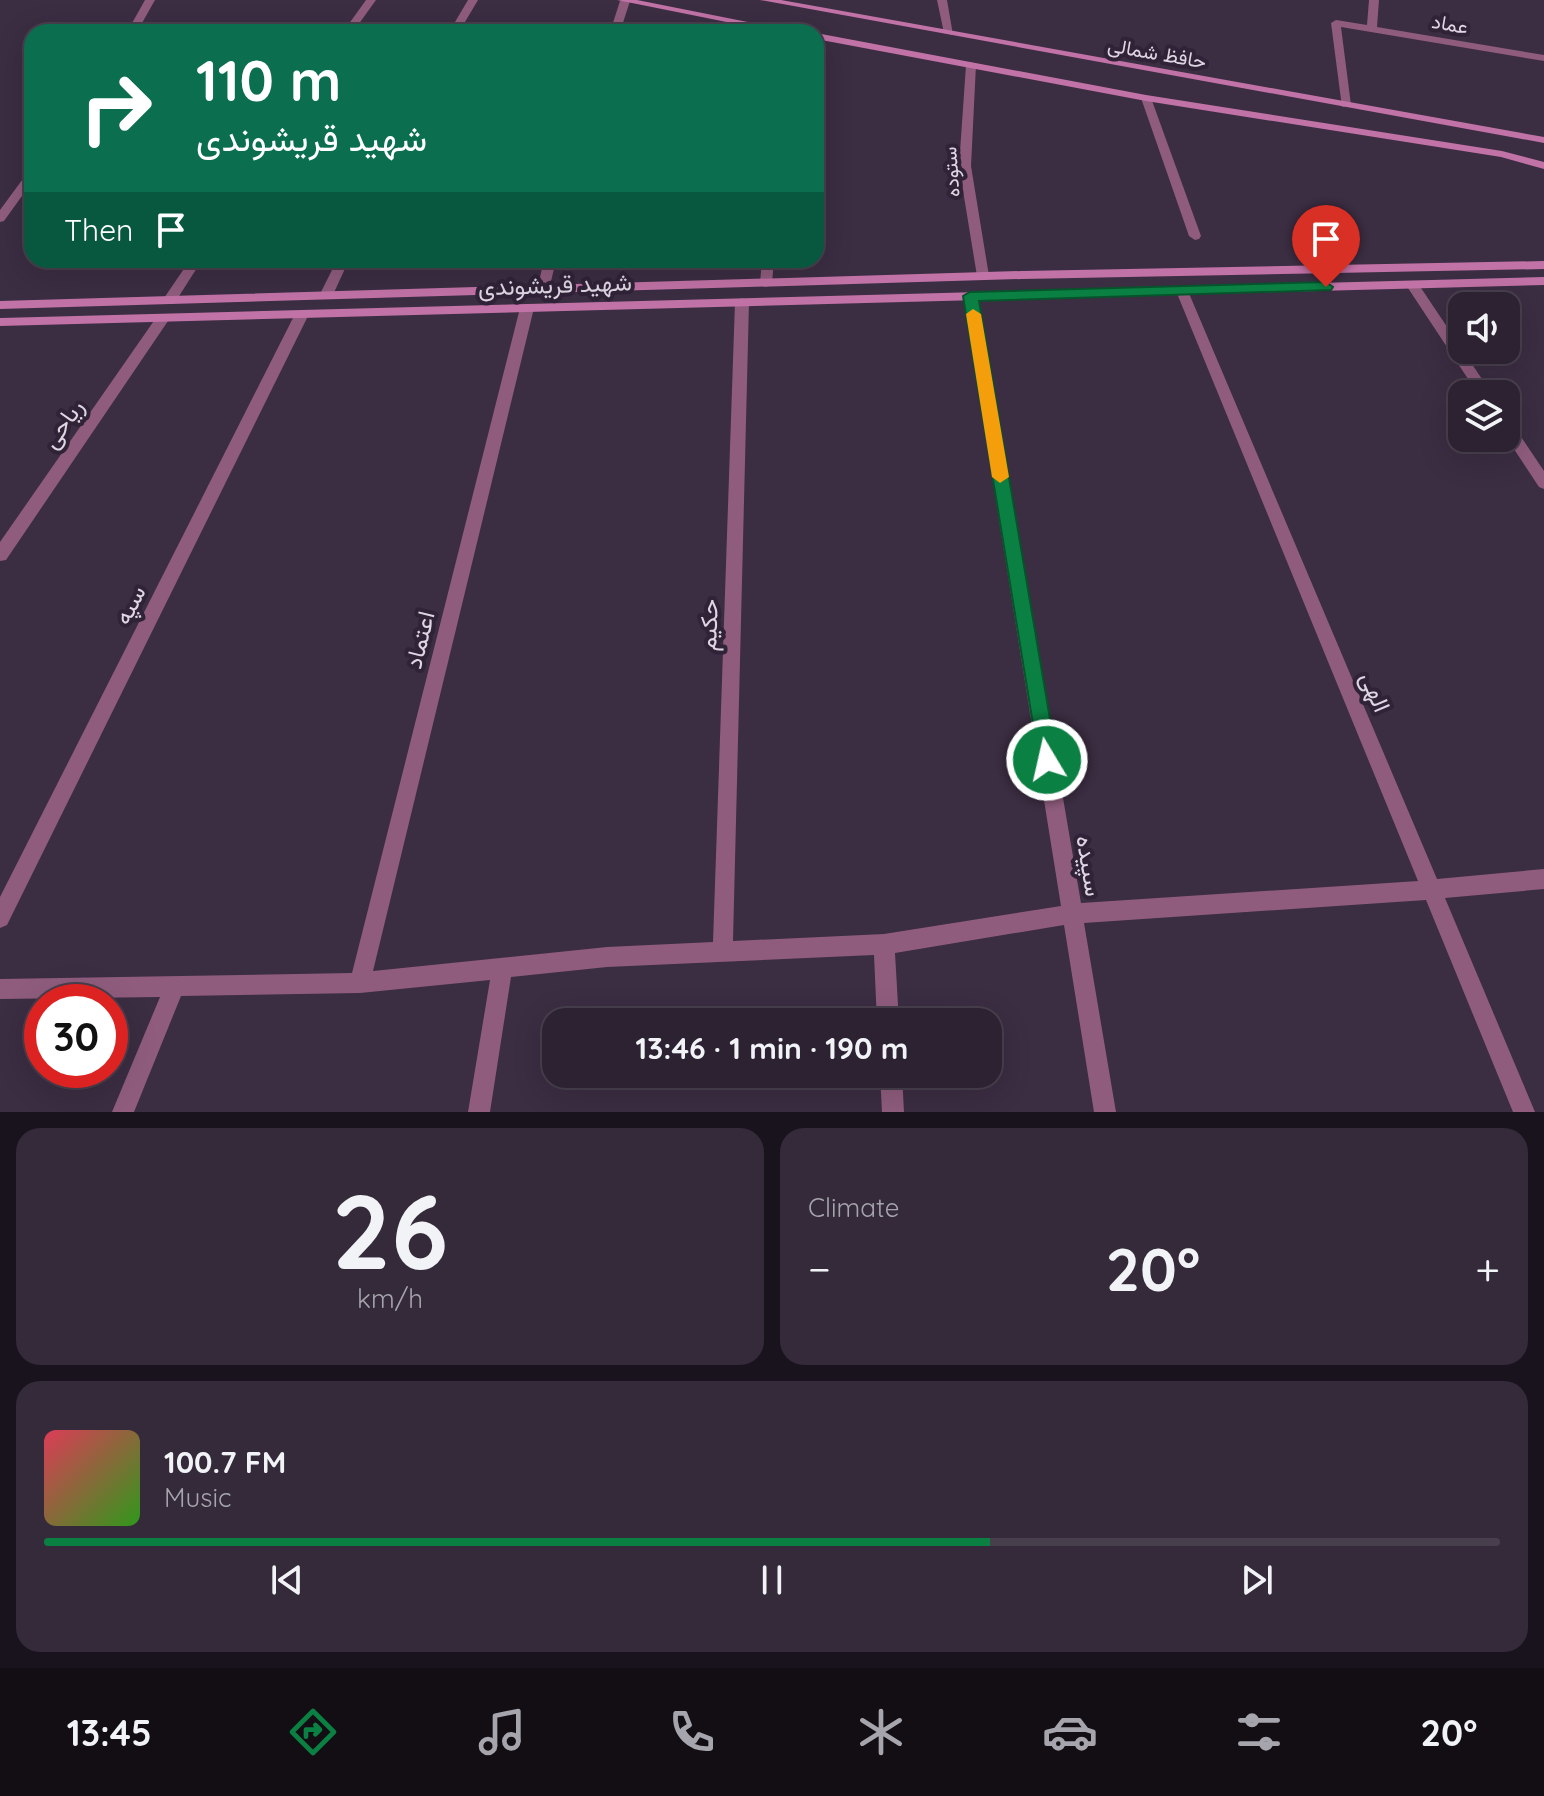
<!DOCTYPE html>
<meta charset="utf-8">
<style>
body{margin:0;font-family:Quicksand,Vazirmatn,sans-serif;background:#342a3a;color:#f1f3f6;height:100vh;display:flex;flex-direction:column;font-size:30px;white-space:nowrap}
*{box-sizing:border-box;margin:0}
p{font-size:26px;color:#a6a4ac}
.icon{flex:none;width:44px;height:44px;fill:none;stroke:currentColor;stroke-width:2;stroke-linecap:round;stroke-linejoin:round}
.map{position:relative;height:1112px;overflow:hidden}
.panel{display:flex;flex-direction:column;gap:16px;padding:16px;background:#18131c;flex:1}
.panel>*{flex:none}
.guide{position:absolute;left:24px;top:24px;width:800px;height:244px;border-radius:24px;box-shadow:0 8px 32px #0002,0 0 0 2px #483f4d;background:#0b6e4f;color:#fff;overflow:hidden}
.buttons{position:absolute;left:1448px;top:292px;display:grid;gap:16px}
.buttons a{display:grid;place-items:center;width:72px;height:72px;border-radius:16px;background:#2c2232;box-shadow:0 8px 32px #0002,0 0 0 2px #483f4d;font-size:40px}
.speed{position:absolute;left:24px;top:984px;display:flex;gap:16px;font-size:40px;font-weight:700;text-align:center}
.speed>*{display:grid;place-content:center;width:104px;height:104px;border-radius:50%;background:#2c2232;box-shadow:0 8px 32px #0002,0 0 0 2px #483f4d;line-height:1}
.speed .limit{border:12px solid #d22;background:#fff;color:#111}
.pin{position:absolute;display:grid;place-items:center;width:68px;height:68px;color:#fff;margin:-82px -34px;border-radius:50% 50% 50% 0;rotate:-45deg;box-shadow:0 0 8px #0007}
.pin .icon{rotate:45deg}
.me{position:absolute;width:88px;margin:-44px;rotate:351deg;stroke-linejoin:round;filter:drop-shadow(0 0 6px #0008)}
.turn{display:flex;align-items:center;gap:28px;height:168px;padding:0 40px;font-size:36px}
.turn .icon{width:104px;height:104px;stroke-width:2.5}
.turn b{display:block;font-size:56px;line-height:68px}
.then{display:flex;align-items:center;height:76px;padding:0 40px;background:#0003;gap:16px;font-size:30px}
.big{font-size:60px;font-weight:800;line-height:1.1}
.panel .card{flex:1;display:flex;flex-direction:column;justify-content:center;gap:12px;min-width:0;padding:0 28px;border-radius:24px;background:#342a3a}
.panel .dial{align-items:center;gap:0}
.dial b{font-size:104px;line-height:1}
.song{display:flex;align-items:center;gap:24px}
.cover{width:96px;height:96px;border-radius:12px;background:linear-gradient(135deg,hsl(350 70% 55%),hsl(110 70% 35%))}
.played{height:8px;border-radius:4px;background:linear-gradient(90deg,#0b8043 65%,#483f4d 65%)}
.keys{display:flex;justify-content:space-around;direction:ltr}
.heat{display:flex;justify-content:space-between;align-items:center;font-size:44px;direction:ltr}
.panel .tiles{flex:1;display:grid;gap:16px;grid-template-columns:1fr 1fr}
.card:last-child{grid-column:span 2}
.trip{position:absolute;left:542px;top:1008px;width:460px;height:80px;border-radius:24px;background:#2c2232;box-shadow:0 8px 32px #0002,0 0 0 2px #483f4d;font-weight:800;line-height:80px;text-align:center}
.menu{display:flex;height:128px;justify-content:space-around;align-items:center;background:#120e14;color:#a6a4ac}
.menu .icon{width:56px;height:56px}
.menu .active{color:#0b8043}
.menu b{font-size:36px;color:#f1f3f6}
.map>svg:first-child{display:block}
</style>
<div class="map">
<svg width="1544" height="1112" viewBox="0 0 1544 1112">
<rect width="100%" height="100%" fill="#3b2d42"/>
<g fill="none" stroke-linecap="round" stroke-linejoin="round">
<g fill="#8f5c7d" fill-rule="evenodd">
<polygon points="145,0 155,0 137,32 127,32"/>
<polygon points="366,0 376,0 353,32 343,32"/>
<polygon points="468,0 478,0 459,32 449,32"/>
<polygon points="937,0 947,0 953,35 944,33"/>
<polygon points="1369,0 1379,0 1377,27 1544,55 1544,61 1341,27 1351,105 1342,107 1331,23 1336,20 1367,25"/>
<polygon points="620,1 630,1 620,32 610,32"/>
<polygon points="971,62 976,65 971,166 989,276 983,280 977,276 959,166 966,65"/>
<polygon points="1146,95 1151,98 1201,236 1199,239 1195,240 1189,236 1141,98"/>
<polygon points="32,171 32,182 4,221 0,222 0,210 28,172"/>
<polygon points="190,260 202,260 174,304 164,304 162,301"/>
<polygon points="337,260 349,260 331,299 321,299 319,296"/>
<polygon points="544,260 556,260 549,290 543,294 537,290"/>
<polygon points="762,260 774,260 772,283 766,287 760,283"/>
<polygon points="1412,281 1417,282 1492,394 1478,394 1406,285"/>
<polygon points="1182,287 1188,291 1437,879 1544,869 1544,889 1445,898 1535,1112 1513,1112 1426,900 1084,923 1116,1112 1094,1112 1064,925 895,953 899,1022 877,1022 874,955 607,967 511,977 490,1112 468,1112 490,980 360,993 181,996 134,1112 112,1112 160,997 0,999 0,979 352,973 520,308 527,304 534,308 373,971 607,947 713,942 735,302 742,298 749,302 733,941 884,934 1061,906 963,296 970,292 977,296 1081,903 1418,881 1176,291"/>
<polygon points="302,310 309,314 7,925 0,928 0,897 295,314"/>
<polygon points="163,314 168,315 168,321 6,560 0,561 0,542 158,315"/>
<polygon points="1506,421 1511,422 1544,471 1544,489 1539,487 1506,437"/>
<polygon points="880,1074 902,1074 904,1112 882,1112"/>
</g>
<g fill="#c172a6" fill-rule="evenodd">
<polygon points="617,0 637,0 798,32 777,32"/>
<polygon points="760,0 781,0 1544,137 1544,143"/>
<polygon points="816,33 1146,95 1502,151 1544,162 1544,169 1501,157 1146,101 816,39"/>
<polygon points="1544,261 1544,269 1022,279 0,309 0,301 1022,271"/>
<polygon points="1544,277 1544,285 0,326 0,318"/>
</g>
</g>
<polygon fill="#0b8043" stroke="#07532c" stroke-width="2" points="1326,282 1333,287 1331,290 979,301 1057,760 1054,767 1047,770 1040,767 963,296 970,292"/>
<polygon fill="#f59e0b" points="973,309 981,314 1009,477 1000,483 992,477 966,314"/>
<g text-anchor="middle" stroke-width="8" stroke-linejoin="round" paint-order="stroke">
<g font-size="20" fill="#dfd6e4" stroke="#302338">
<text transform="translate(1450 24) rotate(10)" y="7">عماد</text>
<text transform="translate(1157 53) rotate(10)" y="7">حافظ شمالی</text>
<text transform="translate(951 172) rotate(-94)" y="7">ستوده</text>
</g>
<g font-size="24" fill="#dfd6e4" stroke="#302338">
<text transform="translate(555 285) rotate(-2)" y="8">شهید قریشوندی</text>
<text transform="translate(63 424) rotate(-55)" y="8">ریاحی</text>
<text transform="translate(130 605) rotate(-63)" y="8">سپه</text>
<text transform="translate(709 625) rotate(-88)" y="8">حکیم</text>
<text transform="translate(420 640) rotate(-76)" y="8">اعتماد</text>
<text transform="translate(1375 692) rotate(67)" y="8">الهی</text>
<text transform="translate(1089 866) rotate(81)" y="8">سپیده</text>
</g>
</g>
</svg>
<div class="buttons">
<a><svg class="icon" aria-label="sound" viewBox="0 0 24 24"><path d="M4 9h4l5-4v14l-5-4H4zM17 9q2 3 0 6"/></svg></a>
<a><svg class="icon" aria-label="layers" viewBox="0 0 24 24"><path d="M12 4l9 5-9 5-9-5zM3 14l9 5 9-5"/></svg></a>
</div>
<div class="speed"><div class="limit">30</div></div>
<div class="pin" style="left:1326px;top:287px;background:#d93025"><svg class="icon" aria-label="arrive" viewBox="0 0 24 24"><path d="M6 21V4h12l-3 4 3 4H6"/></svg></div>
<svg class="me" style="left:1047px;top:760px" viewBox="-20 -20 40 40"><circle r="17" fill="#0b8043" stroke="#fff" stroke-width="3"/><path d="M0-11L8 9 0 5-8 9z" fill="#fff"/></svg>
<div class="trip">13:46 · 1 min · 190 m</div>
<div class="guide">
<div class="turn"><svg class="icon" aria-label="right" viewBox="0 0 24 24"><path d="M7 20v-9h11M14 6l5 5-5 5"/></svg><div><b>110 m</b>شهید قریشوندی</div></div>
<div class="then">Then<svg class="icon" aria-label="arrive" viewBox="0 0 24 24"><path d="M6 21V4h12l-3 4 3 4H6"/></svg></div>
</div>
</div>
<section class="panel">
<div class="tiles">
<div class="card dial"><b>26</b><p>km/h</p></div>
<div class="card"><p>Climate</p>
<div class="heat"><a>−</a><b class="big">20°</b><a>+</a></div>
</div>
<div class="card">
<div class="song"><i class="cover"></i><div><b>100.7 FM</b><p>Music</p></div></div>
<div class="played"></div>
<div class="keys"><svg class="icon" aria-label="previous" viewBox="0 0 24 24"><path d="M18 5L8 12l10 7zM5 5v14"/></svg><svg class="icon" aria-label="pause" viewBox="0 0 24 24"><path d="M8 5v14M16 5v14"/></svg><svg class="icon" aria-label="next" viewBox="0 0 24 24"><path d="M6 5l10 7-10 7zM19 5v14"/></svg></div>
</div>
</div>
</section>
<nav class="menu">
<b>13:45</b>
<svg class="icon active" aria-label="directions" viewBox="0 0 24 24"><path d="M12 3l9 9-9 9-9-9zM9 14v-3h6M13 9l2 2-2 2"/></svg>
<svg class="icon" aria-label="music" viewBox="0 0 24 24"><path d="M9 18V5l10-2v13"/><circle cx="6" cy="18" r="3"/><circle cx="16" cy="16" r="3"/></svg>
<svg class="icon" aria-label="phone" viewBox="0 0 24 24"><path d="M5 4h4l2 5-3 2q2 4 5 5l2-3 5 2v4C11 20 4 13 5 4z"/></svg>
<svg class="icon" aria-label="climate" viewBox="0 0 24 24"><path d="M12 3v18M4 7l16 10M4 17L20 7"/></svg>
<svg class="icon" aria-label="car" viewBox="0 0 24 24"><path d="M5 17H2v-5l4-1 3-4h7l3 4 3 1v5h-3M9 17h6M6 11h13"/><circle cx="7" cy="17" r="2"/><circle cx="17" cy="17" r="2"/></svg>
<svg class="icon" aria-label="filters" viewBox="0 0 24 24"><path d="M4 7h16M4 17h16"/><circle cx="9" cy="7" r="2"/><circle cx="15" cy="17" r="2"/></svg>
<b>20°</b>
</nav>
